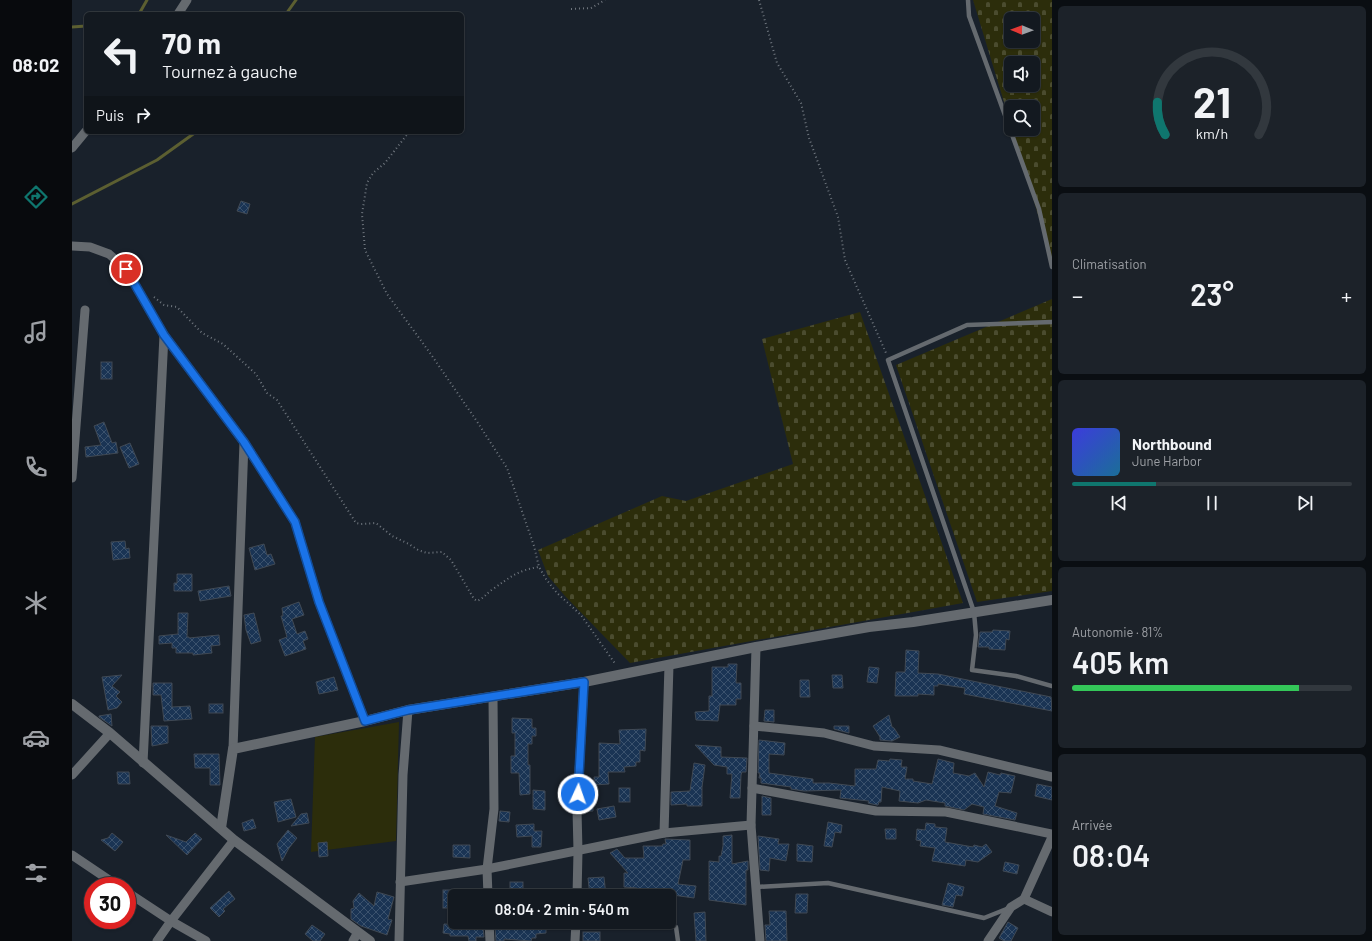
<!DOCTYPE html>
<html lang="fr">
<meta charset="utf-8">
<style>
body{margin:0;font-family:Barlow,sans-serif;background:#1c2229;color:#f1f3f6;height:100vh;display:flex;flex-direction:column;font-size:15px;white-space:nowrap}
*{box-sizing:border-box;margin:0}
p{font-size:13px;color:#9da0a5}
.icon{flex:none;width:22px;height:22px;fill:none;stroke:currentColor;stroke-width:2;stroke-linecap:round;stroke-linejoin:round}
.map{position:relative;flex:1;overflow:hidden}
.side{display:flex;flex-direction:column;gap:6px;padding:6px;background:#0a0e12;width:320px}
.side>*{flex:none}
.guide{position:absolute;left:12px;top:12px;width:380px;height:122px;border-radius:6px;box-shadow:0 1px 3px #0004,0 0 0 1px #32383e;background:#131920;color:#f1f3f6;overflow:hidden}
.needle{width:26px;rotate:271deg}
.tools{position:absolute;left:932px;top:12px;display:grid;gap:8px}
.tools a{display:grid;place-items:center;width:36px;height:36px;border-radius:6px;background:#131920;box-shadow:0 1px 3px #0004,0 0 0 1px #32383e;font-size:20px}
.speed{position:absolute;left:12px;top:877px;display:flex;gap:8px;font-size:20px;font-weight:700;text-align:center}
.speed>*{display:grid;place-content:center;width:52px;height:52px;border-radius:50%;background:#131920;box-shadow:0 1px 3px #0004,0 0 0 1px #32383e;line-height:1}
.speed .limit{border:6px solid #d22;background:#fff;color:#111}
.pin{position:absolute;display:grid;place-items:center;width:34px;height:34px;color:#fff;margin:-17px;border:2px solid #fff;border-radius:50%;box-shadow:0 1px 4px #0007}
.me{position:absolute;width:44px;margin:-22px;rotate:3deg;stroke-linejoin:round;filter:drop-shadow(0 0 3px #0008)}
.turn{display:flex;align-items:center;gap:14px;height:84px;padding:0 12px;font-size:18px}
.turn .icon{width:52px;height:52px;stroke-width:2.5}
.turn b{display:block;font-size:28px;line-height:34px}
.then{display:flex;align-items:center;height:38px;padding:0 12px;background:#0003;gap:8px;font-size:15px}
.big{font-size:30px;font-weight:600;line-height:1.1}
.side .widget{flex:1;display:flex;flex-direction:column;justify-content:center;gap:6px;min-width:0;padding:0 14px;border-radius:6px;background:#1c2229}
.side .dial{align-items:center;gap:0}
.dial svg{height:104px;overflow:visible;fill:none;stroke:#32383e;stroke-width:7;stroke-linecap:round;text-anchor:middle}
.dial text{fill:#f1f3f6;stroke:none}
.song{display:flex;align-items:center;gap:12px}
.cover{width:48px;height:48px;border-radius:6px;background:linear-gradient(135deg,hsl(240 70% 55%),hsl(200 70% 35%))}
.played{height:4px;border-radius:2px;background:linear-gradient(90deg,#0f766e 30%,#32383e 30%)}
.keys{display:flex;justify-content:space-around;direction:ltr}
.heat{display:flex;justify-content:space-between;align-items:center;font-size:22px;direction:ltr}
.charge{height:6px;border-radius:3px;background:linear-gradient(90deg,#34c759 81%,#32383e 0)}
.trip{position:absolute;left:376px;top:889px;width:228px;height:40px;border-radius:6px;background:#131920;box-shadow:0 1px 3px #0004,0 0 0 1px #32383e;font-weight:600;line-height:40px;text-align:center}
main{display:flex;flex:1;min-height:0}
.tab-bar{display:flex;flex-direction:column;width:72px;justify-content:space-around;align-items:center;background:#080a0d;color:#9da0a5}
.tab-bar .icon{width:28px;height:28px}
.tab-bar .current{color:#0f766e}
.tab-bar b{font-size:18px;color:#f1f3f6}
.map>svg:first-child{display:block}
</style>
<main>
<nav class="tab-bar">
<b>08:02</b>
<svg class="icon current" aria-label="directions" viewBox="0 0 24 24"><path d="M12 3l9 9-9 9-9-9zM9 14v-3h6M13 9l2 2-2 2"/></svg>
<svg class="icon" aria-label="music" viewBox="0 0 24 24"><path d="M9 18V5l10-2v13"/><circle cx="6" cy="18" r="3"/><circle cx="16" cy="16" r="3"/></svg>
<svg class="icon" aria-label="phone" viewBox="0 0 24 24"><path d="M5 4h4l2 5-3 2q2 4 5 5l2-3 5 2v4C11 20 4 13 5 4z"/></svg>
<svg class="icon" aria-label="climate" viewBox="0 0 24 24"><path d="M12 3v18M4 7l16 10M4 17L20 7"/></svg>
<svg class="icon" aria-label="car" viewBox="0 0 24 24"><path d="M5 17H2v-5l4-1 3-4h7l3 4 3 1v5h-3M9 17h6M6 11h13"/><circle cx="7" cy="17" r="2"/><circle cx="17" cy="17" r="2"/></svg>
<svg class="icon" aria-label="filters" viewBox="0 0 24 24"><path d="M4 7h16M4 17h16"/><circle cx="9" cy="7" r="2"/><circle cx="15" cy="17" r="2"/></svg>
</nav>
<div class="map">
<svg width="980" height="941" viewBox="0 0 980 941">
<defs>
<pattern id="cemetery-stones" width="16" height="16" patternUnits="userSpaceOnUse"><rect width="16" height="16" fill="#2c2d0b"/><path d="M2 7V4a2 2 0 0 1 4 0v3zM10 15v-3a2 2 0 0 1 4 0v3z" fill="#4b4c2f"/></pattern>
<pattern id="building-cross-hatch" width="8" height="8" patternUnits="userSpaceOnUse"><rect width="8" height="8" fill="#1a3454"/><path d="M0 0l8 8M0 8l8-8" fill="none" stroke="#3b526d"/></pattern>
</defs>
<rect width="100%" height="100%" fill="#19212b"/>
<polygon fill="#2c2d0b" points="327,722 324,841 239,852 243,737"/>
<g fill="url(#cemetery-stones)" fill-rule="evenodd">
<path d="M901,0h79v261l-40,-132h21v-22h-22v18zM939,19h22v22h-22zM939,63h22v22h-22z"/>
<polygon points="980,299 980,591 905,602 824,365"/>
<polygon points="788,312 891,603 558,663 493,596 476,576 466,550 590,496 614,501 721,464 690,339"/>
</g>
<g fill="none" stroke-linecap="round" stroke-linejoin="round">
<g stroke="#5c5f31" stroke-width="3">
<polyline points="67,14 75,0"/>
<polyline points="214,14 224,0"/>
<polyline points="0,27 14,26"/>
<polyline points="0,204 85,160 124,132"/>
</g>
</g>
<g fill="url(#building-cross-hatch)" stroke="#404954">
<polygon points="169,201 178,204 175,214 165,211"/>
<rect x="29" y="362" width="11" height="17"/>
<polygon points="32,422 40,443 44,442 46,453 14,457 13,447 29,445 22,426"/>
<polygon points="58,443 67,464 57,468 48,447"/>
<polygon points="53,541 54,549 57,548 58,558 41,560 39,542"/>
<polygon points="192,544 195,555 199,554 203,564 183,570 177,548"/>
<polygon points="105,574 120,574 120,591 102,591 102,583 105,583"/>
<polygon points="157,586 159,596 128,601 126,591"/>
<polygon points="227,602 232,615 220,619 225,634 233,631 236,639 231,641 234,649 213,656 207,640 215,637 209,616 211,616 210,608"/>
<polygon points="106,613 116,613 115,637 117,637 117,638 147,635 148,645 139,646 140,653 121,655 121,653 104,653 104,648 100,648 100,643 87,644 87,636 106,634"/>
<polygon points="182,613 189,641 179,644 174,630 172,615"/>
<polygon points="921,630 938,631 937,640 934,639 933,650 917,649 917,647 906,647 908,632 920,632"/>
<polygon points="834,650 847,651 846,673 866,674 979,697 980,711 892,694 893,688 866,684 866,686 862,686 862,695 846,694 846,696 823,696 824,672 833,672"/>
<polygon points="656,664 665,664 664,683 669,683 669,699 664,699 664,705 648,705 646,721 624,720 623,712 637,711 637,696 640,696 640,667 656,667"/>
<polygon points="797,667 807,668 805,683 795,682"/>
<polygon points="50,675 40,686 48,692 44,696 50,702 45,708 36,710 30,677"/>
<polygon points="760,675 770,675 771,688 761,688"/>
<polygon points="262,677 266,690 247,694 244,682"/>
<polygon points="728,680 737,680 738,697 728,697"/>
<polygon points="81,683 100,683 100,707 118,706 120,719 92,721 89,695 81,695"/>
<rect x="137" y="704" width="14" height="9"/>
<polygon points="693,710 702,710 702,722 692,721"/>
<polygon points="39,714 40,726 27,717 27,716"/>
<polygon points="817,715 820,727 822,728 828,737 820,741 808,740 808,737 801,726"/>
<polygon points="440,718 460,719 460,728 464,728 464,736 460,736 460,744 456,744 456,765 458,765 458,794 448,795 447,773 439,773 439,756 443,756 443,733 440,733"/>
<polygon points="79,726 96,726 96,743 80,746"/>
<polygon points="762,726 777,726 777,733 762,729"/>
<polygon points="574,729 573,751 568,750 568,762 564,762 564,766 552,767 553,772 536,772 537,784 522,785 522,777 527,777 527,743 548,744 547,730"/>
<polygon points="687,740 713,743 712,755 697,754 697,773 741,779 741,783 757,783 783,786 783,769 804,769 806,760 817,761 818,759 830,760 829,767 835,767 833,779 841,779 841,781 860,784 866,759 882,763 881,773 897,776 903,773 912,787 916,772 928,775 929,773 943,776 939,793 927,792 923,806 945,813 943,820 911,814 912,807 900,804 892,810 873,806 873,803 854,800 846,803 827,801 828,791 810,787 809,802 807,802 806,805 805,805 796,803 797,801 768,798 769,790 732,791 719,789 719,787 689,783 689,778 687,778 688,773 686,773"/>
<polygon points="623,745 649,747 649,757 675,758 674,772 670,772 669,775 668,798 658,798 660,774 655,774 655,767 642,765"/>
<polygon points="122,754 147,754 148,785 138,785 138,768 123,768"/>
<polygon points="622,763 633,765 630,787 630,806 615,806 615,804 599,805 599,792 618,791"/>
<polygon points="45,772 57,772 58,784 46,784"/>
<polygon points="513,780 521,780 521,811 511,812"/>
<polygon points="965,784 980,787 980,800 963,796"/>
<rect x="547" y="788" width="11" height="14"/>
<polygon points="461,790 473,791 473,810 461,809"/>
<polygon points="690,796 699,798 699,815 690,815"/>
<polygon points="219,799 224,817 206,822 202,802"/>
<polygon points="542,806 544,817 527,820 525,809"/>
<polygon points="428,811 438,812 437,822 427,821"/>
<polygon points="235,813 237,823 219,826 229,814"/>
<polygon points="181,819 184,828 172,831 170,823"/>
<polygon points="756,822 770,825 769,833 763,832 760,847 752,846"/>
<polygon points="854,823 863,824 863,827 875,828 873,842 901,847 902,845 910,847 914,844 920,852 906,862 894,860 893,866 860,861 863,848 848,846 849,841 844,840 845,829 853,830"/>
<polygon points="462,824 462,831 470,831 469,847 460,847 460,836 445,837 444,825"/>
<polygon points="813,829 824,829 824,839 814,839"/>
<polygon points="216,830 225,838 217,848 210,861 205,844"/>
<polygon points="40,833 51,842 43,851 29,840 36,838"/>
<polygon points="123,833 130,839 115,855 94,835 114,842"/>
<polygon points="660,835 660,864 676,861 676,870 674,870 674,905 637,900 637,861 647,862 647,856 649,856 651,846 651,836"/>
<polygon points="686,836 707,839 706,844 717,844 714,861 698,858 697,871 688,870"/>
<polygon points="593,839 618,840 618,860 611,860 606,884 624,886 622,898 565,890 565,888 552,887 552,873 556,873 538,853 545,849 553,858 572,858 571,846 590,846 591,844 594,844"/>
<polygon points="255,842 256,856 247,857 246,843"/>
<polygon points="725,844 741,846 740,862 725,861"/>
<polygon points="381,845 398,845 398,858 381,857"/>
<polygon points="933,862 947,865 945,874 931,871"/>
<polygon points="532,877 534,896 518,896 516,878"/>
<rect x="438" y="882" width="13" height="14"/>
<polygon points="876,883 892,887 890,896 884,895 881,907 870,905"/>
<rect x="371" y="890" width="12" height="18"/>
<polygon points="157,891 163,899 151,909 153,911 147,917 138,908"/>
<polygon points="305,892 322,897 316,919 320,920 315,935 289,926 279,919 279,909 282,908 281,901 287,893 302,906"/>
<polygon points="724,894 736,894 735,913 723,913"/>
<polygon points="697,911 714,911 715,941 694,941 693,925 698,925"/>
<polygon points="633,912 634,941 624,941 622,913"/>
<polygon points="396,922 404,922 404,925 411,926 412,937 404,937 404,941 397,941 396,936 378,936 378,934 371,933 372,924 396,925"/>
<polygon points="427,922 440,922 440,927 459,927 458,922 474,922 474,933 464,934 464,938 460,938 459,941 432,939 432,941 424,941 423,927 427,927"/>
<polygon points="936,922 946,928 939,941 932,941 927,938"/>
<polygon points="240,925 253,934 248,941 241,941 233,934"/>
<rect x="511" y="932" width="17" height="9"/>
</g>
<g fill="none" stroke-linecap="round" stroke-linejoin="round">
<g stroke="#6f767e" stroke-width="2" stroke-dasharray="1 3" stroke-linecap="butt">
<polyline points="687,0 705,63 729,103 737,138 766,217 773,260 814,353"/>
<polyline points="499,9 519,8 533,0"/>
<polyline points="337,132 313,163 301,173 295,183 290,214 293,250 315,294 358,353 404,420 435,468 462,546 467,567 474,579 485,593 509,615 544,665"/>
<path d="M82,297l10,8 13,2 25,26 21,11 33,30 11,19 10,7 79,123 5,1 15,-1 16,13 17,8 9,6 9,3 15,-1 9,8 23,39 3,2c7,-3 10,-8 16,-12 16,-11 25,-19 46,-22"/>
</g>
<g stroke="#656a6f" stroke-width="4.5">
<polyline points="896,0 897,16 967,209 980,267"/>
<polyline points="980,322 895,325 816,360 902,612 904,635 900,670 944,676 980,686"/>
<polyline points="684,887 756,883 912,918 937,908"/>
<polyline points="604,927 606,941"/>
</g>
<g stroke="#656a6f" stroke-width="9">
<polyline points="106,14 115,0"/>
<polyline points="0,148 14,131"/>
<polyline points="0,246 18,247 37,254 54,269 92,335 172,442 223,522 247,602 293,721"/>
<polyline points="0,478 13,310"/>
<polyline points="684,647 679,825 688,941"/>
<polyline points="682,726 752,733 802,746 867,750 980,777"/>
<polyline points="161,749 172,442"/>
<polyline points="71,763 92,335"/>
<polyline points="0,775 38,733"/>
<polyline points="680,788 804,811 874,812 980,834"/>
<polyline points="592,833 597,665"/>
<polyline points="0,855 46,886"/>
<polyline points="328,882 415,869 592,833 679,825"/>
<polyline points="55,892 99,921 134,941"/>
<polyline points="416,896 415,869 422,809 421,697"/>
<polyline points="505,896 506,851 505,810 512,682"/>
<polyline points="952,899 980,912"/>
<polyline points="417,922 418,941"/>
<polyline points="85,941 99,921 162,840"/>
<polyline points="281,941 286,932"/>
<polyline points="327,941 331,775 336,710"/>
<polyline points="503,941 504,922"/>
<polyline points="916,941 939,907 952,899 980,837"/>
</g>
<g stroke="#656a6f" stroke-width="10">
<polyline points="0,704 38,733 162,840 298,941"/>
<polyline points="149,828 161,749 293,721 336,710 512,682 684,647 797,627 841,622 980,600"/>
</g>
</g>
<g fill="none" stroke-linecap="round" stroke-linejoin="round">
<g stroke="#114b97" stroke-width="10">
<polyline id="route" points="54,269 92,335 172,442 223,522 247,602 293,721 336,710 512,682 506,794"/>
</g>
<use href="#route" stroke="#1a73e8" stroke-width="7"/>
</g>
</svg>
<div class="tools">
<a><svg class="needle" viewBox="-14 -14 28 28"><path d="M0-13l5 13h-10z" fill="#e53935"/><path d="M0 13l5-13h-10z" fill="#9da0a5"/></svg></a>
<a><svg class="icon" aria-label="sound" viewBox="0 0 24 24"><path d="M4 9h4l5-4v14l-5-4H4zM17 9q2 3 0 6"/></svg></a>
<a><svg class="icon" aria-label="search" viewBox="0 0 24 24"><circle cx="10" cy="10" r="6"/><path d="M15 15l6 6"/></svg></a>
</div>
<div class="speed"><div class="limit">30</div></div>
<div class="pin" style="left:54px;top:269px;background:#d93025"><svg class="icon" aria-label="arrive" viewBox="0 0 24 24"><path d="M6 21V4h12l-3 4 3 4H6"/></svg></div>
<svg class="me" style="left:506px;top:794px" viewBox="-20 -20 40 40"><circle r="17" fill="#1a73e8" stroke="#fff" stroke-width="3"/><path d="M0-11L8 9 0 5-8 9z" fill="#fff"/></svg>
<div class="trip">08:04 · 2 min · 540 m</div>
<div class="guide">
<div class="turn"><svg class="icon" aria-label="left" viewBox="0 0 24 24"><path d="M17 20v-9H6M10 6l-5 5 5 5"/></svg><div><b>70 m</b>Tournez à gauche</div></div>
<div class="then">Puis<svg class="icon" aria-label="right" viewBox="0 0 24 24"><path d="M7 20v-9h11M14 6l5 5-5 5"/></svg></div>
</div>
</div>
<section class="side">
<div class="widget dial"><svg viewBox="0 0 100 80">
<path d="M14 69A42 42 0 1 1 86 69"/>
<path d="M14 69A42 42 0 0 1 8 44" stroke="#0f766e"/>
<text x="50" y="56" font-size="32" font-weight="700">21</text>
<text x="50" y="72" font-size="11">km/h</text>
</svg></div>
<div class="widget"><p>Climatisation</p>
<div class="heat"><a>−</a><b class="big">23°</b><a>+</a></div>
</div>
<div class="widget">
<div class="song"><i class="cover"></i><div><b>Northbound</b><p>June Harbor</p></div></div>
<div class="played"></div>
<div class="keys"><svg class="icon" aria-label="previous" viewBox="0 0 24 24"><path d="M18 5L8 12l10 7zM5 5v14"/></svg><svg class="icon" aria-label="pause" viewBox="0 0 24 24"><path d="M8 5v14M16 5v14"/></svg><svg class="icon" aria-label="next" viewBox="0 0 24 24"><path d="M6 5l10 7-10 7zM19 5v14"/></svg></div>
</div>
<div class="widget"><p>Autonomie · 81%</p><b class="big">405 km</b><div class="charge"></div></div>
<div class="widget"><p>Arrivée</p><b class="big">08:04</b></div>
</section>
</main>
